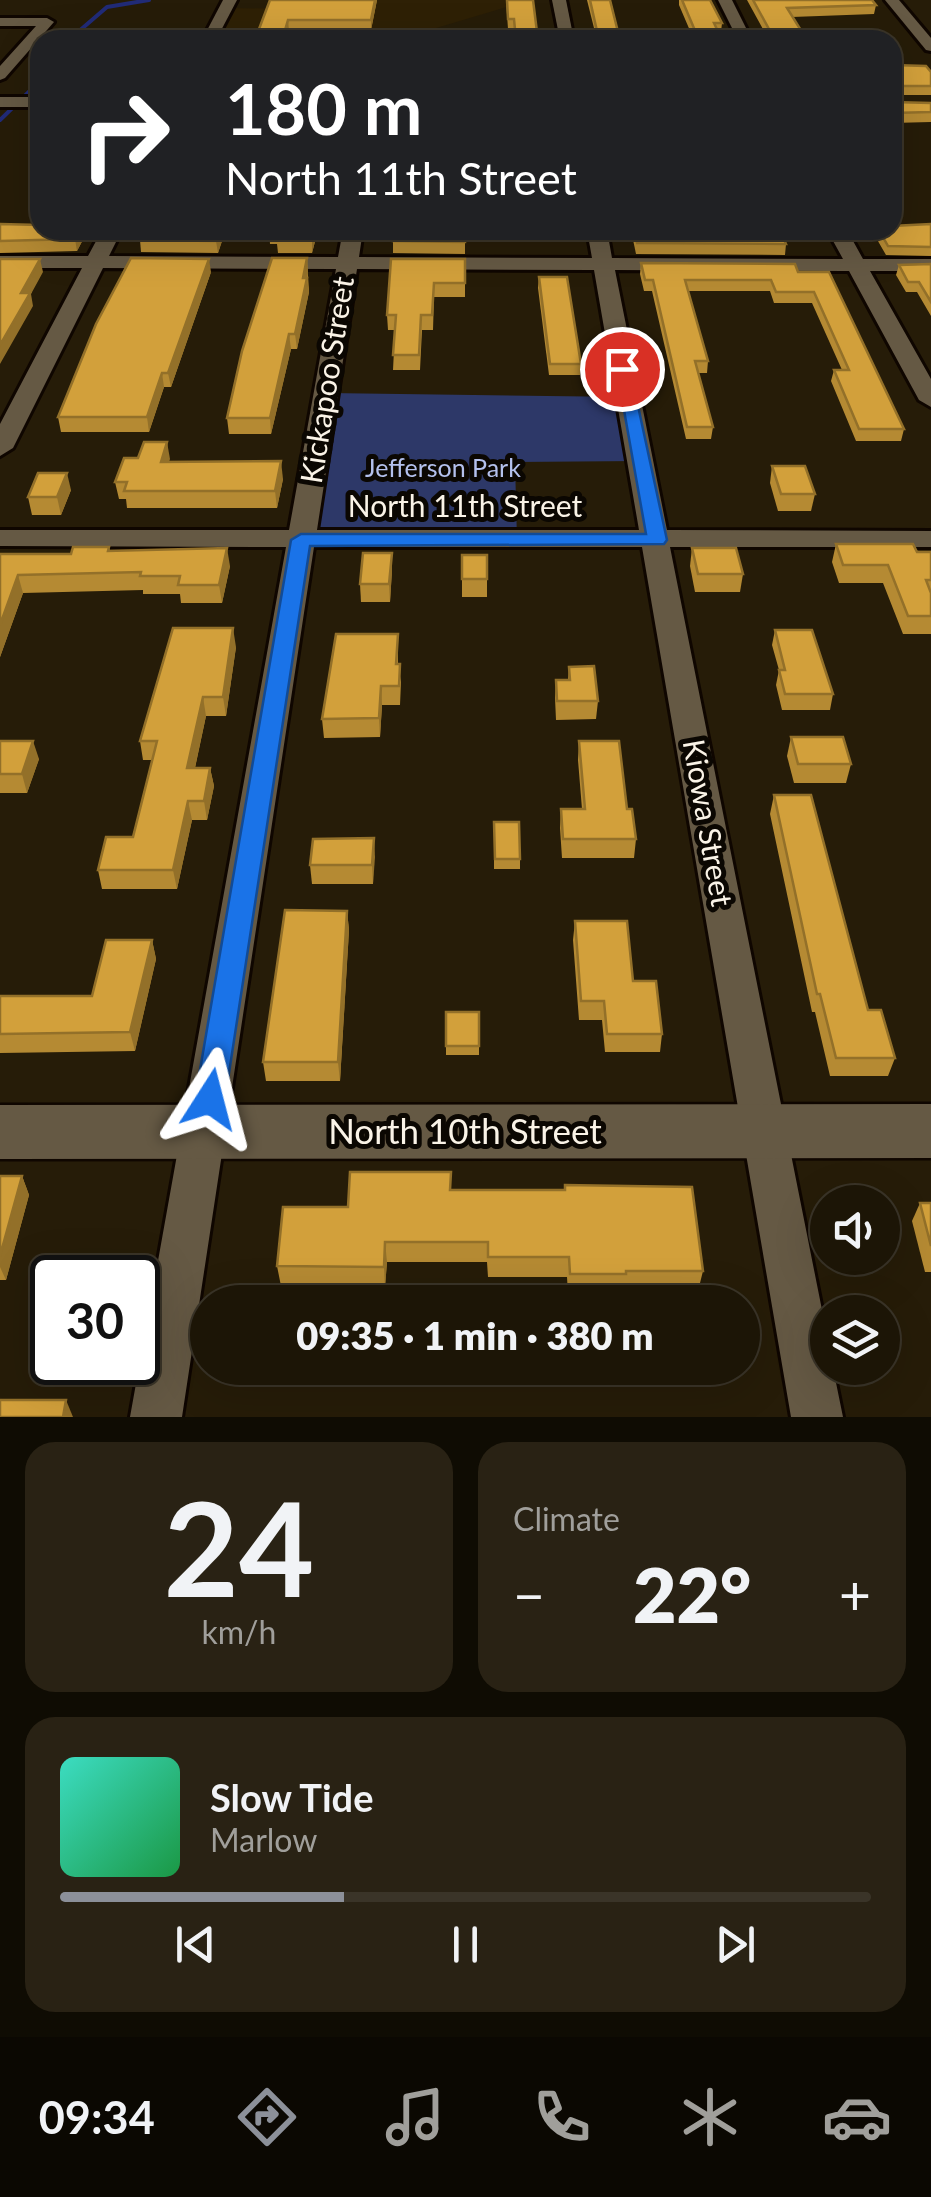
<!DOCTYPE html>
<meta charset="utf-8">
<style>
body{margin:0;font-family:Lato,sans-serif;background:#292214;color:#f1f3f6;height:100vh;display:flex;flex-direction:column;font-size:38px;white-space:nowrap}
*{box-sizing:border-box;margin:0}
p{font-size:32px;color:#a09f9b}
.icon{flex:none;width:55px;height:55px;fill:none;stroke:currentColor;stroke-width:2;stroke-linecap:round;stroke-linejoin:round}
.map{position:relative;height:1417px;overflow:hidden}
.panel{display:flex;flex-direction:column;gap:25px;padding:25px;background:#0f0c03;flex:1}
.panel>*{flex:none}
.top-card{position:absolute;left:30px;top:30px;width:872px;height:210px;border-radius:30px;box-shadow:0 10px 40px #0002,0 0 0 2px #3a3428;background:#202124;color:#fff;overflow:hidden}
.buttons{position:absolute;left:810px;top:1185px;display:grid;gap:20px}
.buttons a{display:grid;place-items:center;width:90px;height:90px;border-radius:50%;background:#1c1506;box-shadow:0 10px 40px #0002,0 0 0 2px #3a3428;font-size:50px}
.speed{position:absolute;left:30px;top:1255px;display:flex;gap:20px;font-size:50px;font-weight:700;text-align:center}
.speed>*{display:grid;place-content:center;width:130px;height:130px;border-radius:50%;background:#1c1506;box-shadow:0 10px 40px #0002,0 0 0 2px #3a3428;line-height:1}
.speed .limit{border:5px solid #111;border-radius:15px;background:#fff;color:#111}
.pin{position:absolute;display:grid;place-items:center;width:85px;height:85px;color:#fff;margin:-42px;border:5px solid #fff;border-radius:50%;box-shadow:0 2px 10px #0007}
.me{position:absolute;width:110px;margin:-55px;rotate:9deg;stroke-linejoin:round;filter:drop-shadow(0 0 8px #0008)}
.turn{display:flex;align-items:center;gap:35px;height:210px;padding:0 30px;font-size:45px}
.turn .icon{width:130px;height:130px;stroke-width:2.5}
.turn b{display:block;font-size:70px;line-height:85px}
.big{font-size:75px;font-weight:800;line-height:1.1}
.panel .tile{flex:1;display:flex;flex-direction:column;justify-content:center;gap:15px;min-width:0;padding:0 35px;border-radius:30px;background:#292214}
.panel .dial{align-items:center;gap:0}
.dial b{font-size:130px;line-height:1}
.song{display:flex;align-items:center;gap:30px}
.cover{width:120px;height:120px;border-radius:15px;background:linear-gradient(135deg,hsl(170 70% 55%),hsl(140 70% 35%))}
.played{height:10px;border-radius:5px;background:linear-gradient(90deg,#8c9099 35%,#3a3428 35%)}
.keys{display:flex;justify-content:space-around;direction:ltr}
.heat{display:flex;justify-content:space-between;align-items:center;font-size:55px;direction:ltr}
.panel .tiles{flex:1;display:grid;gap:25px;grid-template-columns:1fr 1fr}
.tile:last-child{grid-column:span 2}
.trip{position:absolute;left:190px;top:1285px;width:570px;height:100px;border-radius:50px;background:#1c1506;box-shadow:0 10px 40px #0002,0 0 0 2px #3a3428;font-weight:800;line-height:100px;text-align:center}
.menu{display:flex;height:160px;justify-content:space-around;align-items:center;background:#0b0802;color:#a09f9b}
.menu .icon{width:70px;height:70px}
.menu .selected{color:#8c9099}
.menu b{font-size:45px;color:#f1f3f6}
.map>svg:first-child{display:block}
</style>
<div class="map">
<svg width="931" height="1417" viewBox="0 0 931 1417">
<rect width="100%" height="100%" fill="#261c08"/>
<polygon fill="#2e2005" points="306,0 530,0 396,40 307,40 309,32 213,32 226,8 302,9"/>
<polygon fill="#2d3868" points="327,393 627,397 640,461 515,462 517,540 301,540"/>
<g fill="none" stroke-linecap="round" stroke-linejoin="round">
<g stroke="#212b77" stroke-width="4">
<polyline points="83,40 78,32 107,7 149,0"/>
<polyline points="0,120 40,81"/>
</g>
<g stroke="#0f0600" stroke-width="6">
<g id="street">
<polygon points="223,0 237,0 216,40 202,40"/>
<polygon points="552,0 566,0 574,40 560,40"/>
<polygon points="718,0 732,0 752,40 738,40"/>
<polygon points="885,0 899,0 931,38 931,51 926,50"/>
<polygon points="0,18 47,18 54,22 5,78 0,80 0,66 36,26 0,26"/>
<rect x="0" y="97" width="40" height="10"/>
<path d="M102,230h20l-13,26 229,1 5,-27h20l-4,27 233,1 -5,-28h20l5,28 231,1 -16,-29h20l16,29h68v12h-61l61,108v28l-12,-7 -70,-129 -234,-1 52,260 264,1v16h-261l158,793v28h5l10,49h-52l-149,-870h-328l-132,870h-52l156,-870 -286,-1v-16h289l47,-261 -233,-1 -90,180 -13,8v-32l82,-156h-82v-12h88zM357,269l237,1 45,260h-322z"/>
</g>
</g>
<g stroke="#0f0600" stroke-width="5">
<polygon id="secondary" points="931,1104 931,1158 0,1159 0,1105"/>
</g>
<use href="#street" fill="#655944" fill-rule="evenodd"/>
<use href="#secondary" fill="#655944" fill-rule="evenodd"/>
</g>
<g fill="#b58a33">
<polygon points="270,0 377,0 371,30 289,30 286,40 256,40 256,37"/>
<polygon points="506,0 533,0 538,40 515,40 514,29 508,29"/>
<polygon points="587,0 610,0 620,40 597,40"/>
<polygon points="679,0 710,0 722,23 721,32 718,32 722,40 694,40 679,5"/>
<polygon points="747,0 872,0 876,5 874,14 792,17 807,40 769,40"/>
<polygon points="892,65 931,72 931,95 892,95"/>
<polygon points="892,102 931,103 931,122 892,123"/>
<polygon points="0,224 88,230 77,251 0,253"/>
<polygon points="931,224 931,256 886,255 875,236 876,230 892,230"/>
<polygon points="269,230 318,230 312,253 278,253 277,244 270,244"/>
<polygon points="390,230 465,230 465,254 393,253 393,236 390,236"/>
<polygon points="631,230 780,230 786,244 785,255 636,254"/>
<polygon points="225,232 218,253 141,252 140,240"/>
<polygon points="307,258 309,292 297,349 291,349 271,434 229,434 227,418"/>
<polygon points="465,259 465,297 434,297 433,330 422,330 420,370 393,370 395,330 388,330 387,315"/>
<polygon points="641,263 798,272 829,272 904,429 901,441 856,441 831,381 834,370 842,370 812,303 774,303 770,291 688,291 708,361 707,373 698,373 713,427 711,439 686,439 652,291 644,291 640,274"/>
<polygon points="931,264 931,316 917,292 906,292 896,275 899,265"/>
<polygon points="211,272 171,387 164,387 149,432 61,432 58,417"/>
<polygon points="539,277 581,364 580,375 549,375 538,288"/>
<polygon points="167,442 169,462 283,479 277,508 127,508 126,499 119,499 115,482 138,458"/>
<polygon points="772,466 815,494 811,511 778,511 770,483"/>
<polygon points="71,490 61,515 32,515 28,497"/>
<polygon points="836,544 931,552 931,634 903,634 883,583 839,583 832,562"/>
<polygon points="109,547 110,551 230,566 222,603 181,603 180,594 143,594 143,590 23,593 0,657 0,554 71,554"/>
<polygon points="692,548 743,574 740,592 695,592 690,566"/>
<polygon points="392,553 392,570 390,602 361,602 360,584"/>
<rect x="462" y="555" width="25" height="42"/>
<polygon points="775,630 833,694 830,710 782,710 776,685 779,670 772,645"/>
<polygon points="398,634 398,664 401,682 400,705 382,705 380,737 324,738 322,719"/>
<polygon points="236,647 226,716 206,716 195,768 210,768 214,786 207,820 192,820 177,889 102,889 98,870 133,837 153,760 143,760 140,741"/>
<polygon points="569,667 598,701 596,719 556,720 555,698 556,680 568,680"/>
<polygon points="791,737 851,764 846,783 794,783 787,756"/>
<polygon points="0,741 39,759 27,793 0,793"/>
<polygon points="579,741 627,809 636,839 634,858 562,858 560,828 561,809 582,809 578,760"/>
<polygon points="774,795 868,1010 895,1058 888,1076 830,1076 815,1012 812,1012 770,814"/>
<polygon points="494,822 520,859 520,869 494,869"/>
<polygon points="374,838 373,884 312,884 310,865"/>
<polygon points="347,911 349,930 340,1081 266,1081 263,1062"/>
<polygon points="575,921 633,981 662,1034 660,1052 605,1052 602,1020 579,1020 573,940"/>
<polygon points="152,940 156,959 135,1051 0,1053 0,996 92,996"/>
<rect x="446" y="1012" width="33" height="43"/>
<polygon points="0,1176 22,1176 29,1195 6,1280 0,1280"/>
<polygon points="451,1190 703,1271 698,1291 623,1291 623,1294 568,1294 567,1277 488,1277 487,1262 387,1262 385,1287 281,1286 277,1266 348,1207"/>
<polygon points="920,1203 931,1203 931,1272 925,1272 912,1221"/>
<polygon points="518,1368 560,1377 559,1386 518,1386"/>
</g>
<g fill="#937029">
<polygon points="375,0 377,0 371,30 371,20"/>
<polygon points="288,20 289,30 286,40 283,40"/>
<polygon points="79,230 88,230 77,251 75,239"/>
<polygon points="220,230 224,230 225,232 218,253 216,241"/>
<polygon points="314,230 318,230 312,253 312,240"/>
<polygon points="307,258 308,273 306,285 307,278 309,292 297,349 295,334"/>
<polygon points="40,259 43,272 31,294 33,306 0,364 0,345 21,293"/>
<polygon points="209,259 211,272 171,387 168,373"/>
<polygon points="289,334 291,349 271,434 270,418"/>
<polygon points="162,373 164,387 149,432 147,417"/>
<polygon points="167,442 170,459 164,479 161,462"/>
<polygon points="281,461 283,479 277,508 275,491"/>
<polygon points="67,473 71,490 61,515 57,497"/>
<polygon points="227,548 230,566 222,603 219,585"/>
<polygon points="392,553 392,570 390,602 389,584"/>
<polygon points="18,575 23,593 0,657 0,625"/>
<polygon points="233,628 236,647 226,716 223,697"/>
<polygon points="381,686 382,705 380,737 379,718"/>
<polygon points="203,697 206,716 191,786 187,768"/>
<polygon points="33,741 39,759 27,793 22,774"/>
<polygon points="210,768 214,786 207,820 204,801"/>
<polygon points="188,801 192,820 177,889 173,870"/>
<polygon points="374,838 375,857 373,884 372,865"/>
<polygon points="347,911 349,930 340,1081 338,1062"/>
<polygon points="152,940 156,959 135,1051 130,1032"/>
<polygon points="22,1176 29,1195 6,1280 0,1267 0,1256"/>
<polygon points="385,1242 387,1262 385,1287 384,1267"/>
<polygon points="66,1400 73,1417 63,1417"/>
</g>
<g fill="#d2a03b" stroke="#937029" stroke-width="2.5">
<polygon points="270,0 375,0 371,20 288,20 283,37 256,37"/>
<polygon points="507,0 533,0 538,40 516,40 514,19 508,19"/>
<polygon points="590,0 610,0 620,40 599,40"/>
<polygon points="682,0 710,0 722,23 714,23 722,40 699,40"/>
<polygon points="753,0 872,0 876,5 787,8 807,40 775,40"/>
<polygon points="892,65 926,66 931,72 931,86 894,86 892,87"/>
<polygon points="892,102 931,103 931,112 892,113"/>
<polygon points="0,224 40,225 40,230 79,230 75,239 0,241"/>
<polygon points="931,224 931,247 888,246 879,230 892,230 892,226"/>
<polygon points="143,230 220,230 216,241 140,240"/>
<polygon points="269,230 314,230 312,240 277,240 279,231 269,231"/>
<polygon points="394,230 465,230 465,242 393,241"/>
<polygon points="634,230 780,230 786,244 637,243"/>
<polygon points="131,258 209,259 168,373 162,373 147,417 58,417 96,324"/>
<polygon points="272,258 307,258 303,278 307,278 295,334 289,334 270,418 227,418 242,351"/>
<polygon points="0,259 40,259 21,293 30,293 0,345"/>
<polygon points="391,259 465,259 465,283 434,283 432,315 421,315 419,355 393,355 396,315 387,315"/>
<polygon points="641,263 795,264 798,272 829,272 904,429 859,429 834,370 849,370 814,292 776,292 771,280 685,280 708,361 695,361 713,427 687,427 653,280 645,280"/>
<polygon points="931,264 931,302 919,282 908,282 899,265"/>
<polygon points="539,277 567,277 581,364 550,364"/>
<polygon points="144,442 167,442 161,462 281,461 275,491 124,491 127,482 115,482 124,458 138,458"/>
<polygon points="772,466 805,466 815,494 781,494"/>
<polygon points="38,473 67,473 57,497 28,497"/>
<polygon points="836,544 913,544 917,552 931,552 931,580 926,580 931,593 931,616 908,616 888,565 843,565"/>
<polygon points="73,547 109,547 108,551 227,548 219,585 178,585 180,576 140,576 141,572 18,575 0,625 0,554 71,554"/>
<polygon points="692,548 736,548 743,574 698,574"/>
<polygon points="363,553 392,553 389,584 360,584"/>
<rect x="462" y="555" width="25" height="24"/>
<polygon points="173,628 233,628 223,697 203,697 187,768 210,768 204,801 188,801 173,870 98,870 106,837 133,837 157,741 140,741"/>
<polygon points="775,630 812,630 833,694 785,694 779,670 785,670"/>
<polygon points="336,634 398,634 396,664 400,664 399,686 381,686 379,718 322,719"/>
<polygon points="594,666 598,701 557,701 556,680 570,680 569,667"/>
<polygon points="791,737 843,737 851,764 798,764"/>
<polygon points="0,741 33,741 22,774 0,774"/>
<polygon points="579,741 619,741 627,809 632,809 636,839 563,839 561,809 585,809"/>
<polygon points="774,795 811,795 868,1010 881,1010 895,1058 836,1058 820,994 817,994"/>
<polygon points="494,822 519,822 520,859 495,859"/>
<polygon points="374,838 372,865 310,865 313,839"/>
<polygon points="285,910 347,911 338,1062 263,1062"/>
<polygon points="575,921 627,921 633,981 656,981 662,1034 607,1034 604,1001 581,1001"/>
<polygon points="106,940 152,940 130,1032 0,1034 0,996 92,996"/>
<rect x="446" y="1012" width="33" height="34"/>
<polygon points="350,1172 451,1172 450,1190 565,1190 565,1185 692,1187 703,1271 626,1271 626,1274 570,1274 569,1257 488,1257 488,1242 385,1242 384,1267 277,1266 283,1207 348,1207"/>
<polygon points="0,1176 22,1176 0,1256"/>
<polygon points="920,1203 931,1203 931,1246"/>
<polygon points="518,1368 559,1368 560,1377 519,1377"/>
<polygon points="0,1400 66,1400 63,1417 0,1417"/>
</g>
<polygon fill="#1a73e8" stroke="#114b97" stroke-width="2.5" points="616,365 630,369 667,540 664,544 310,546 225,1099 221,1108 210,1112 199,1108 195,1099 291,540 301,534 646,534"/>
<g text-anchor="middle" stroke-width="10" stroke-linejoin="round" paint-order="stroke">
<g font-size="25" fill="#b4c1ed" stroke="#0b0702">
<text x="443" y="477">Jefferson Park</text>
</g>
<g font-size="30" fill="#faf3e7" stroke="#0b0702">
<text transform="translate(328 380) rotate(-81)" y="10">Kickapoo Street</text>
<text x="465" y="517">North 11th Street</text>
<text transform="translate(707 823) rotate(80)" y="10">Kiowa Street</text>
</g>
<g font-size="35" fill="#faf3e7" stroke="#0b0702">
<text x="465" y="1144">North 10th Street</text>
</g>
</g>
</svg>
<div class="buttons">
<a><svg class="icon" aria-label="sound" viewBox="0 0 24 24"><path d="M4 9h4l5-4v14l-5-4H4zM17 9q2 3 0 6"/></svg></a>
<a><svg class="icon" aria-label="layers" viewBox="0 0 24 24"><path d="M12 4l9 5-9 5-9-5zM3 14l9 5 9-5"/></svg></a>
</div>
<div class="speed"><div class="limit">30</div></div>
<div class="pin" style="left:622px;top:369px;background:#d93025"><svg class="icon" aria-label="arrive" viewBox="0 0 24 24"><path d="M6 21V4h12l-3 4 3 4H6"/></svg></div>
<svg class="me" style="left:210px;top:1099px" viewBox="-20 -20 40 40"><path d="M0-17L14 15 0 8-14 15z" fill="#1a73e8" stroke="#fff" stroke-width="4"/></svg>
<div class="trip">09:35 · 1 min · 380 m</div>
<div class="top-card">
<div class="turn"><svg class="icon" aria-label="right" viewBox="0 0 24 24"><path d="M7 20v-9h11M14 6l5 5-5 5"/></svg><div><b>180 m</b>North 11th Street</div></div>
</div>
</div>
<section class="panel">
<div class="tiles">
<div class="tile dial"><b>24</b><p>km/h</p></div>
<div class="tile"><p>Climate</p>
<div class="heat"><a>−</a><b class="big">22°</b><a>+</a></div>
</div>
<div class="tile">
<div class="song"><i class="cover"></i><div><b>Slow Tide</b><p>Marlow</p></div></div>
<div class="played"></div>
<div class="keys"><svg class="icon" aria-label="previous" viewBox="0 0 24 24"><path d="M18 5L8 12l10 7zM5 5v14"/></svg><svg class="icon" aria-label="pause" viewBox="0 0 24 24"><path d="M8 5v14M16 5v14"/></svg><svg class="icon" aria-label="next" viewBox="0 0 24 24"><path d="M6 5l10 7-10 7zM19 5v14"/></svg></div>
</div>
</div>
</section>
<nav class="menu">
<b>09:34</b>
<svg class="icon selected" aria-label="directions" viewBox="0 0 24 24"><path d="M12 3l9 9-9 9-9-9zM9 14v-3h6M13 9l2 2-2 2"/></svg>
<svg class="icon" aria-label="music" viewBox="0 0 24 24"><path d="M9 18V5l10-2v13"/><circle cx="6" cy="18" r="3"/><circle cx="16" cy="16" r="3"/></svg>
<svg class="icon" aria-label="phone" viewBox="0 0 24 24"><path d="M5 4h4l2 5-3 2q2 4 5 5l2-3 5 2v4C11 20 4 13 5 4z"/></svg>
<svg class="icon" aria-label="climate" viewBox="0 0 24 24"><path d="M12 3v18M4 7l16 10M4 17L20 7"/></svg>
<svg class="icon" aria-label="car" viewBox="0 0 24 24"><path d="M5 17H2v-5l4-1 3-4h7l3 4 3 1v5h-3M9 17h6M6 11h13"/><circle cx="7" cy="17" r="2"/><circle cx="17" cy="17" r="2"/></svg>
</nav>
